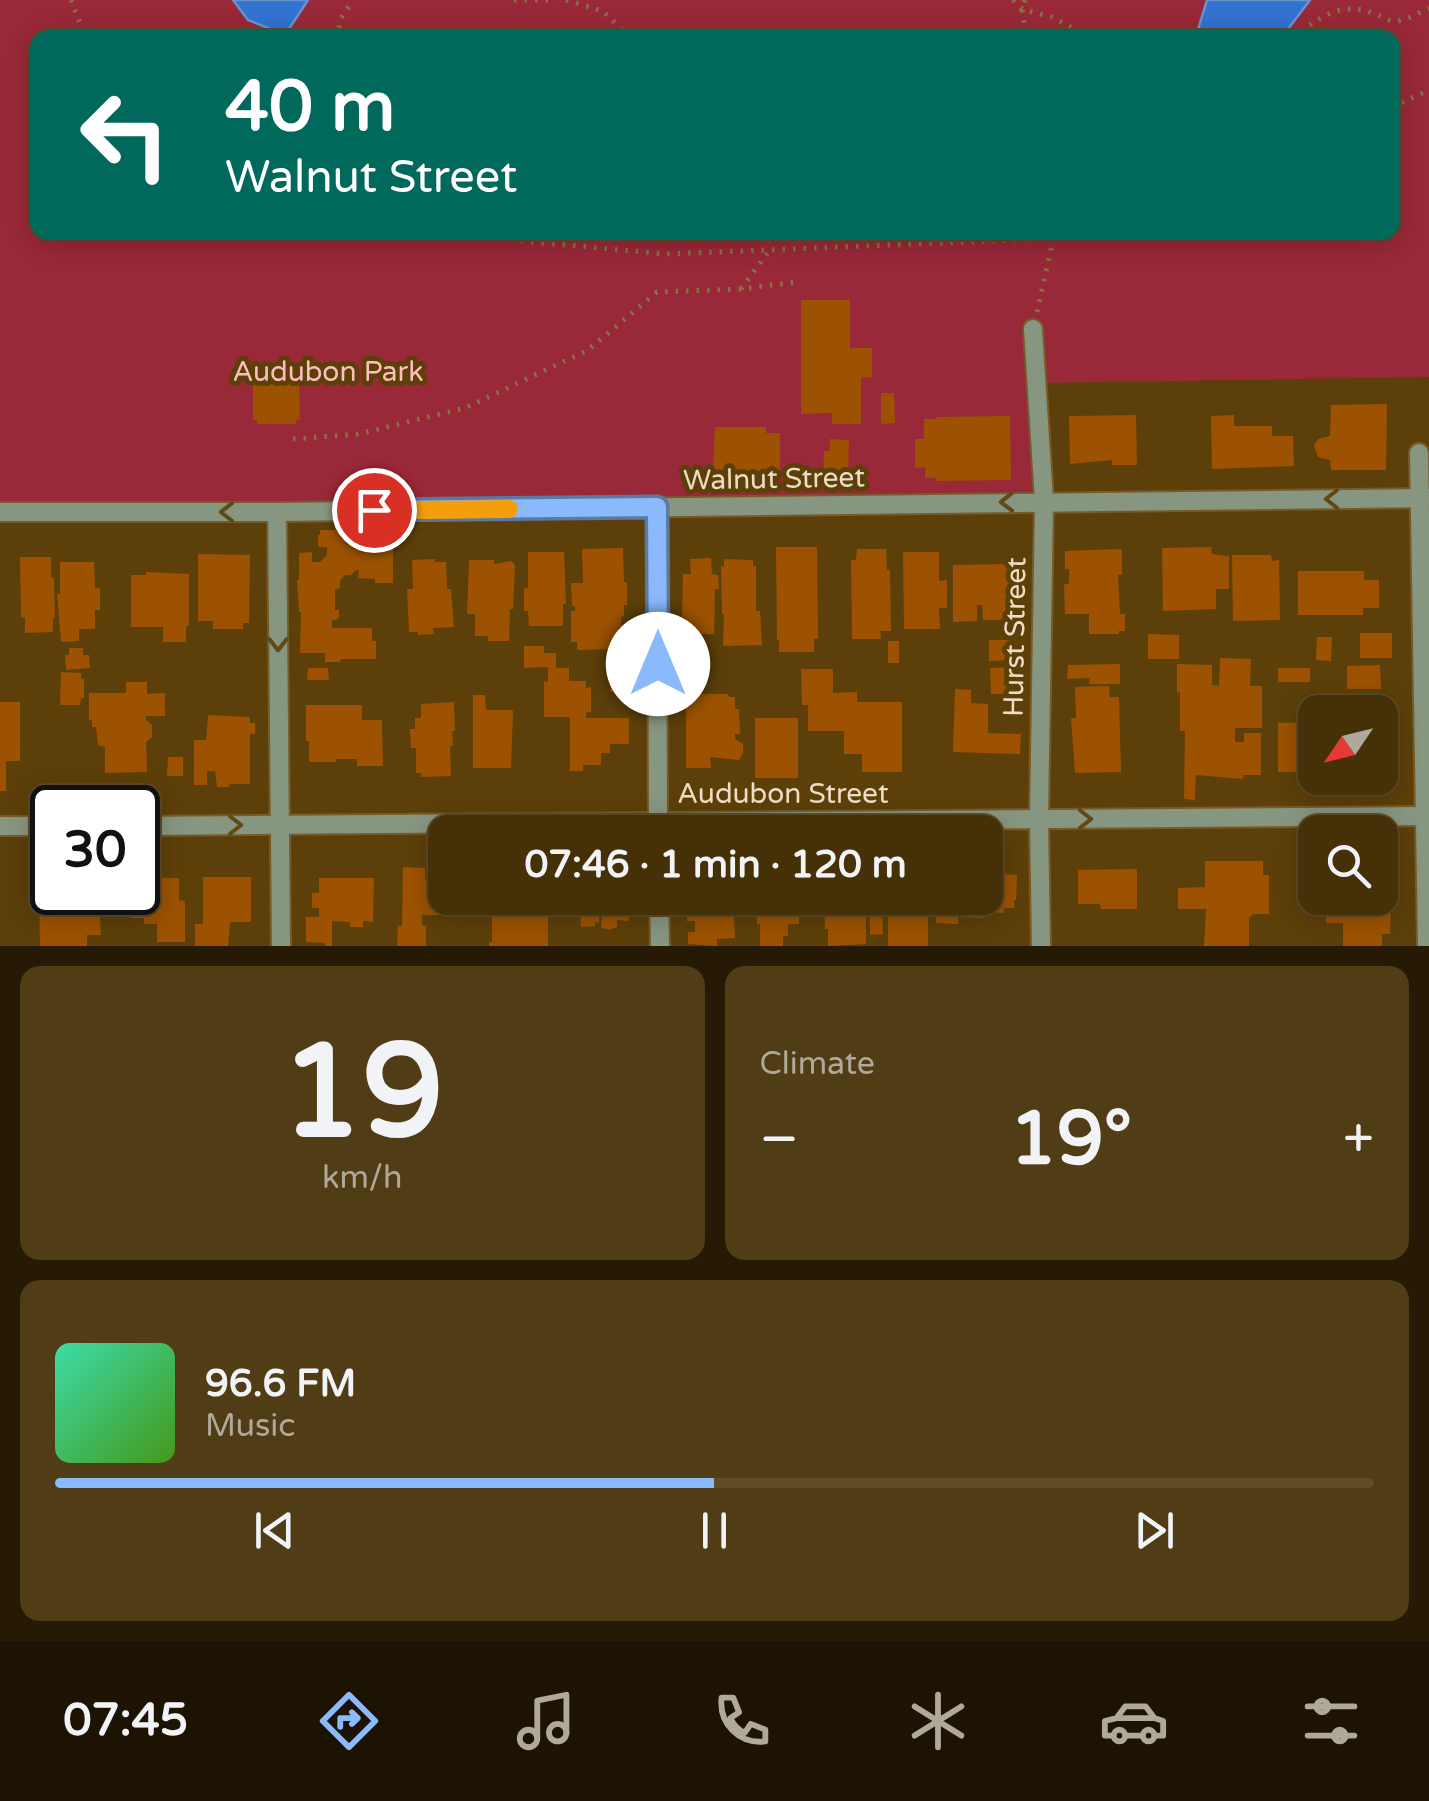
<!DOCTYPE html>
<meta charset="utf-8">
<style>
body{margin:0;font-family:"Varela Round",sans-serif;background:#503c15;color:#f1f3f6;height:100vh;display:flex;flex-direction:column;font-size:38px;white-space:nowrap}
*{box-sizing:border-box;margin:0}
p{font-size:32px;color:#b0a99b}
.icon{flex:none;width:55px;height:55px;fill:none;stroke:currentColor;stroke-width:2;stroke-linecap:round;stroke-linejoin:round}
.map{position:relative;height:946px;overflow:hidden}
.sheet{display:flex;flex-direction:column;gap:20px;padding:20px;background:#261a04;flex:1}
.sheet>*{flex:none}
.banner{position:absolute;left:30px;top:30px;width:1370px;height:210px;border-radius:20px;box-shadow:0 5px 25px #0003,0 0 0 2px #5e4b28;background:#00695c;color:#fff;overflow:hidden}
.needle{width:65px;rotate:235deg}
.fabs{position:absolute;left:1298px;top:695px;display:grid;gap:20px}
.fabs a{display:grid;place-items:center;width:100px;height:100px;border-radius:20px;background:#463007;box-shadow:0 5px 25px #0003,0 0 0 2px #5e4b28;font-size:50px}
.speed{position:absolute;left:30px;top:785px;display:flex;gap:20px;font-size:50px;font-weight:700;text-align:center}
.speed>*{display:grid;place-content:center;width:130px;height:130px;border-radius:50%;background:#463007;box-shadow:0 5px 25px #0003,0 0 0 2px #5e4b28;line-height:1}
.speed .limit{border:5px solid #111;border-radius:15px;background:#fff;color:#111}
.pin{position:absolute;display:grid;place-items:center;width:85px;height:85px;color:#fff;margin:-42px;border:5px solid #fff;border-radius:50%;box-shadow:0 2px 10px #0007}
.me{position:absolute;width:110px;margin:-55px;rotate:0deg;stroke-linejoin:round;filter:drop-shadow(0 0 8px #0008)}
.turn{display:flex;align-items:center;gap:35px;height:210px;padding:0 30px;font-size:45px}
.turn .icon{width:130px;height:130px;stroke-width:2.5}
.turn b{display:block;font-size:70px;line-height:85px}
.big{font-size:75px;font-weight:700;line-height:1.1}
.sheet .tile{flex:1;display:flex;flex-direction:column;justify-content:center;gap:15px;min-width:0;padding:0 35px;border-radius:20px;background:#503c15}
.sheet .dial{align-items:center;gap:0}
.dial b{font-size:130px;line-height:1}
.song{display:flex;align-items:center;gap:30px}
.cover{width:120px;height:120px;border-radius:15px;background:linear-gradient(135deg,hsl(160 70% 55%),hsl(100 70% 35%))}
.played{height:10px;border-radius:5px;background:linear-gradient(90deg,#8bbafc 50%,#5e4b28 50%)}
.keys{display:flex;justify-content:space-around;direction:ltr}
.heat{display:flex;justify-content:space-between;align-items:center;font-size:55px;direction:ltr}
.sheet .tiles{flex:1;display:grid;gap:20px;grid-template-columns:1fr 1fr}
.tile:last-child{grid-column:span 2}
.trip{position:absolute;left:428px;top:815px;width:575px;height:100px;border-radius:20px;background:#463007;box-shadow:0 5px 25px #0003,0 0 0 2px #5e4b28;font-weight:700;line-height:100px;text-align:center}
.tabs{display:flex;height:160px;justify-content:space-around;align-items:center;background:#1c1303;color:#b0a99b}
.tabs .icon{width:70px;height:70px}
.tabs .on{color:#8bbafc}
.tabs b{font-size:45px;color:#f1f3f6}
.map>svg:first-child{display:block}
</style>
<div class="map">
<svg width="1429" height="946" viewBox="0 0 1429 946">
<rect width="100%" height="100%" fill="#5d4009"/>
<path fill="#992838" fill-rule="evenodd" d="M0,0h1429v377l-392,6 3,112 -1040,13zM38,38h1354v194h-1354z"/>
<g fill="#3173cf" stroke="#6a93cc" stroke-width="2.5">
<polygon points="233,0 308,0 285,35 248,20"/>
<polygon points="1207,0 1310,0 1282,37 1201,37 1197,33"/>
</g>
<g fill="#9c5200">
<polygon points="801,300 850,300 850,348 872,348 872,377 861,378 861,424 832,424 832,413 801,414"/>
<polygon points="296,376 295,380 299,380 300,419 296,420 296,424 257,424 257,420 253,420 253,381 257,381 257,377"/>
<polygon points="881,393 894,393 895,423 881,424"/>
<polygon points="1387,404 1386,470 1331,470 1330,460 1318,457 1314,445 1318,439 1330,436 1331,405"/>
<polygon points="1136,415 1137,465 1112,465 1112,460 1070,464 1069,416"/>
<polygon points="1234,415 1234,426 1272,426 1272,436 1293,436 1294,466 1212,469 1211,416"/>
<polygon points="1010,416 1011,480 936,481 936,478 925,478 925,467 915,468 915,439 924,439 924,419 936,419 936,417"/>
<polygon points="715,427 766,427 766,433 780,433 780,478 760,479 760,482 742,482 742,474 736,474 736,471 713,472"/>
<polygon points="830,439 849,440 848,480 823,480 824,451 830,451"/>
<polygon points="335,527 384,527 384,529 393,529 393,583 375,583 375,579 358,578 359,570 356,570 351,575 345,575 340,581 340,588 335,590 335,610 339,610 339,617 336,620 332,620 332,628 372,628 372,641 376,641 376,659 341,659 340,662 325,662 325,653 300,653 301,612 299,612 297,580 299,580 299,553 312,552 312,562 320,562 327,555 327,547 318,547 318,535 320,535 320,530 335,530"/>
<polygon points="776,547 817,547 818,639 814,639 814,652 779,652 779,640 777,640"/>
<polygon points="1211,547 1212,554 1229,556 1229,589 1216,589 1216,609 1163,611 1162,548"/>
<polygon points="623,548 624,582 627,582 627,605 624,605 624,616 621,617 621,627 618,627 618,642 614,642 615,649 577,650 577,642 571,642 571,611 575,611 575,606 572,606 571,583 583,583 582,549"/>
<polygon points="857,549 886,549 887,570 890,570 891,631 880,631 881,639 852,639 851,560 856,560"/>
<polygon points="1122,549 1122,575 1118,575 1120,614 1125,614 1125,631 1119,631 1119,634 1089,634 1089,614 1065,614 1064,584 1069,584 1069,569 1065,569 1065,551"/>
<polygon points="528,552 564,552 566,604 563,604 563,626 529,626 528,611 524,611 524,588 528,588"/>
<polygon points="903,552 939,552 939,581 947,580 947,608 939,608 940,629 904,629"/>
<polygon points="198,554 250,555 249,623 243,623 243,629 213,629 213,621 198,621"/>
<polygon points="1232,555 1271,555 1272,561 1279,560 1280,620 1233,621"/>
<polygon points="20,557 51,557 51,578 54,578 55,618 53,618 53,632 25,633 25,618 21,617"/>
<polygon points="711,558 712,574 718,575 719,589 715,589 714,634 690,634 690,622 685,622 685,617 682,617 683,574 691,574 690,559"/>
<polygon points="435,559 435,562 446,562 447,589 451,589 454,627 433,628 434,634 418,635 418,632 409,632 407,589 413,589 412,560"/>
<polygon points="724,559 753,560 753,566 756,566 756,611 760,611 762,645 723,646 724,614 722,614 721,566 724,567"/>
<polygon points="469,560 494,560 494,564 511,561 515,565 513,609 510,609 509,641 488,641 488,636 475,636 475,614 467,614"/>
<polygon points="60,562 94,562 95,588 100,588 100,610 95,610 95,629 79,629 79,641 61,642 57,594 60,594"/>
<polygon points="1006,564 1006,568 1015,568 1016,607 1007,607 1007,620 983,620 982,605 977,605 977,621 953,622 953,565"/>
<polygon points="1298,571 1364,571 1364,580 1379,580 1379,608 1363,608 1363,615 1298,615"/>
<polygon points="146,572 189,574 189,626 186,626 186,642 163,642 163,627 131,627 131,575 146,575"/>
<rect x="1360" y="633" width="32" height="25"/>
<polygon points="1148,634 1179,635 1179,659 1148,659"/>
<polygon points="1317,637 1332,637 1331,661 1316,660"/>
<polygon points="989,640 1011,640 1012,660 989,661"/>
<rect x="888" y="641" width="11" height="22"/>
<polygon points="524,646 544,646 544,653 556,653 556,668 569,668 569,681 586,681 586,688 591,687 591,712 586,712 586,718 629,718 629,744 610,744 610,753 601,753 601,765 583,765 583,771 570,771 570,717 544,717 544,681 548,682 548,667 524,668"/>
<polygon points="69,648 83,648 83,655 89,655 90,668 66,670 65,655 69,655"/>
<polygon points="701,652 702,664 679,665 678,653"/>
<polygon points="1220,658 1251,659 1250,686 1262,686 1262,728 1235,728 1235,742 1244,742 1244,733 1261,733 1261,775 1243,775 1243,779 1196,775 1195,800 1184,799 1185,731 1180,731 1180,692 1177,693 1177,664 1212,665 1212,685 1219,686"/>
<polygon points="1120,664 1120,684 1089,684 1090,678 1067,679 1068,665"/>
<polygon points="1380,665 1381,689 1347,689 1347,666"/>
<rect x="610" y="667" width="25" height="25"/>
<polygon points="1017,667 1017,694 991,694 990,668"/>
<polygon points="308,668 328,668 329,680 307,680"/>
<rect x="1278" y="668" width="32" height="14"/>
<polygon points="801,669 833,669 833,693 857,692 857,702 902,702 902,772 862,772 862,754 844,754 844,731 808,731 808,705 802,705"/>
<polygon points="61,672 81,673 81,679 84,679 84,698 81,698 80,705 60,705"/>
<polygon points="126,682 147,682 147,694 165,693 165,716 146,716 146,720 152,725 152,737 146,742 147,772 105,773 105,747 98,745 96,727 92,727 92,720 89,720 89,693 126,693"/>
<polygon points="1109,686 1110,697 1119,697 1121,772 1075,773 1071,718 1076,718 1075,687"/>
<polygon points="955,689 971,690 971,703 988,704 988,733 1021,734 1020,754 953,752"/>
<polygon points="686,694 727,694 730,697 735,697 735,709 739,709 740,734 735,734 735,739 743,744 743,753 739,760 710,757 711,768 686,768"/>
<polygon points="473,695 485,695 486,710 513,710 511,768 473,768"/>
<polygon points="0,702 20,702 20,761 6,761 6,791 0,791"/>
<polygon points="454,702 455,731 452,731 453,746 450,746 451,776 421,777 421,773 416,773 416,748 411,748 410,729 415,729 415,718 421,718 421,704"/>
<polygon points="306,705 362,705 362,720 382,720 383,766 357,766 357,759 336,759 336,762 309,762 309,741 306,741"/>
<polygon points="208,715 250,717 250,723 255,723 255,734 250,734 250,784 229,784 229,787 217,787 215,771 207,771 207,785 194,785 194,740 206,740"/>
<rect x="755" y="718" width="43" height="60"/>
<polygon points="1315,722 1315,772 1278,772 1278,723"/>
<polygon points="1395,737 1395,767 1384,767 1384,772 1380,772 1380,738"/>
<polygon points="168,757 183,757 183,776 167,776"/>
<polygon points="1205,861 1263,861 1263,875 1269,875 1269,914 1253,914 1249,918 1249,946 1204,946 1206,909 1178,909 1178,888 1205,887"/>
<polygon points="403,867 425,868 425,880 445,880 445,898 450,898 449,915 422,915 422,925 426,926 426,946 397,946 398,926 402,926"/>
<polygon points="985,869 1004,869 1003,874 1017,875 1016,900 1014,900 1014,908 1004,908 1004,913 984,912 984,918 958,917 958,924 936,923 937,898 985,898"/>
<polygon points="1137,869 1137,909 1101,909 1100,904 1078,904 1078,870"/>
<polygon points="203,877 251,877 251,922 230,922 228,946 195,946 195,924 203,924"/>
<polygon points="143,878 179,878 179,900 185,901 185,942 157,942 157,924 144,924 144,918 131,918 131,892 143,889"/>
<polygon points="319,878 374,878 373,922 363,921 363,927 350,927 350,922 332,921 332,946 325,946 325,943 306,942 306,917 319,917 319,908 312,908 312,893 319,893"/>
<polygon points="43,888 52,888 52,892 99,892 101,935 87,935 87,946 40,946 39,897 43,897"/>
<polygon points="492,898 529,898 529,917 548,917 548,946 489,946 489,942 492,942"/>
<polygon points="580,898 634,898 634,917 629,917 628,921 617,920 617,927 610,930 601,928 602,917 599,917 599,923 595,922 595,926 581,927"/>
<polygon points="689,898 729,898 729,902 733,902 735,938 717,939 717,946 688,944 688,932 695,932 695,921 687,921 686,906 690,906"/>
<polygon points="760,898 804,898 804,909 799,909 799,924 788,924 788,936 783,936 783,946 760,946 760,924 757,925 757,905 760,905"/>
<polygon points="824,898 866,898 866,944 828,946 828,929 825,929"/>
<rect x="888" y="898" width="40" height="48"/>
<polygon points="1327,898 1383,898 1383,906 1391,907 1390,934 1382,934 1382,946 1343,946 1343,923 1326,923"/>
<polygon points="869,899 882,899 883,934 870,935"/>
</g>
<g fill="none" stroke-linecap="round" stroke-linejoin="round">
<g stroke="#775c2b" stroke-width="22">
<g id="minor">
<polyline points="1033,329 1044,501 1039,819 1041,946"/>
<polyline points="1419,453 1427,946"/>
<polyline points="657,507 658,832"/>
<polyline points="0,512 277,512 1429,498"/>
<polyline points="277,512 281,946"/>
<polyline points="0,826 52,826"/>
<polyline points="138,826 1429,816"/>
<polyline points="659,898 660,946"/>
</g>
</g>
<g stroke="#8a7043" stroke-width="5" stroke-dasharray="2.5 8" stroke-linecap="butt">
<polyline points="71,0 81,26 89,38"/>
<polyline points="514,0 554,0"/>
<polyline points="566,0 603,11 630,38"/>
<polyline points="1013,0 1022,9 1052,17 1090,38"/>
<polyline points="1025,0 1022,9 1026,38"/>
<polyline points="337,38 341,18 353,0"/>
<path d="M1293,38c26,-21 49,-38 82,-24 9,3 13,8 23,7 11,-2 22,-9 31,-13"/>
<polyline points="1392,107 1429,90"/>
<polyline points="469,232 523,241 665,254 1116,236 1124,232"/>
<polyline points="741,289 769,251"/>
<polyline points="1037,312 1055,232"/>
<polyline points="293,439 358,434 465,408 588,350 657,292 741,289 796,282"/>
</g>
<use href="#minor" stroke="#879681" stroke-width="18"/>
</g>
<defs><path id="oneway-chevron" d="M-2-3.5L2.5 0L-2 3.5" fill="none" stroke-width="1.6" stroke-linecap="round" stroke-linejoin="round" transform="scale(2.5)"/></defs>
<g stroke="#614915">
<use href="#oneway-chevron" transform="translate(1332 499) rotate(180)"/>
<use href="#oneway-chevron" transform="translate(1007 502) rotate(179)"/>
<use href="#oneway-chevron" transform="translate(227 512) rotate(180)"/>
<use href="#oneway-chevron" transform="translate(278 644) rotate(90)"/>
<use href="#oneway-chevron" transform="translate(1085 819)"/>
<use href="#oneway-chevron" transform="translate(235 825)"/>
</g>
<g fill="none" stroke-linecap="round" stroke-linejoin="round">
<g stroke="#5a79a4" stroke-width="25">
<polyline id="route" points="374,510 657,507 658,664"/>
</g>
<use href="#route" stroke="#8bbafc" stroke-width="18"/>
<polyline stroke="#f59e0b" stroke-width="18" points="421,510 509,509"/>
</g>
<g text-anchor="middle" stroke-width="10" stroke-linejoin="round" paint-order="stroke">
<g font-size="28" fill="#fdbdbe" stroke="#5d4009">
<text x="328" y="381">Audubon Park</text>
</g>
<g font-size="28" fill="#eeddc4" stroke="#5d4009">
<text transform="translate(774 478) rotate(-1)" y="10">Walnut Street</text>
<text transform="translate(1014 637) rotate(-89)" y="10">Hurst Street</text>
<text x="783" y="803">Audubon Street</text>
</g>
</g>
</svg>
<div class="fabs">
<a><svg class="needle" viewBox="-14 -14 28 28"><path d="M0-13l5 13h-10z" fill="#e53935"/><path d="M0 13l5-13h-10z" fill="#b0a99b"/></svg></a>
<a><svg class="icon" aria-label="search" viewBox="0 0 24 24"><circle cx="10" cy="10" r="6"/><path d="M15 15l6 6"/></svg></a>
</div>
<div class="speed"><div class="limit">30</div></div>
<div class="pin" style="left:374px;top:510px;background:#d93025"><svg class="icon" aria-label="arrive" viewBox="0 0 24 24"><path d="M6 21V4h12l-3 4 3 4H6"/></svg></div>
<svg class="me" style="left:658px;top:664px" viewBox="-20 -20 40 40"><circle r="19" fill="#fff"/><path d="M0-13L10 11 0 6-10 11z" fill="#8bbafc"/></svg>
<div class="trip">07:46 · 1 min · 120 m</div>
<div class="banner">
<div class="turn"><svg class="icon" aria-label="left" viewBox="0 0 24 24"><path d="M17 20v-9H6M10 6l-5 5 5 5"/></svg><div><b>40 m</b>Walnut Street</div></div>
</div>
</div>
<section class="sheet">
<div class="tiles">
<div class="tile dial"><b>19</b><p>km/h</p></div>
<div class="tile"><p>Climate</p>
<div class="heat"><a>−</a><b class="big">19°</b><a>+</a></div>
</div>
<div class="tile">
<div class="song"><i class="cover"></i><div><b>96.6 FM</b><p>Music</p></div></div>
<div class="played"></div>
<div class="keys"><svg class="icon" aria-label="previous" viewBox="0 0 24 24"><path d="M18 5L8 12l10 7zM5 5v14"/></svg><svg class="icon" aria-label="pause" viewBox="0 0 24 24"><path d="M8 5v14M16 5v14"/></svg><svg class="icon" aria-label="next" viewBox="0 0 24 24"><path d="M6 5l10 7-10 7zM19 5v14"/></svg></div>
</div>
</div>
</section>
<nav class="tabs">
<b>07:45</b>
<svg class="icon on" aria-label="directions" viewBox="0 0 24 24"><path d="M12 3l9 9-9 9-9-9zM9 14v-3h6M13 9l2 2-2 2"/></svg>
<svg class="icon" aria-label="music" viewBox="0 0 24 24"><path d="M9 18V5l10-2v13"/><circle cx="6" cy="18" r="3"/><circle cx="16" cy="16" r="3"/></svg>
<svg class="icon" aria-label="phone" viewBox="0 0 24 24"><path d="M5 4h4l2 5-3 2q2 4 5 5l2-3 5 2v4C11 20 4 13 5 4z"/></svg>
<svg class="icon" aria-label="climate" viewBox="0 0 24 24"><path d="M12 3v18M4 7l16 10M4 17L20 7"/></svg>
<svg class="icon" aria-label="car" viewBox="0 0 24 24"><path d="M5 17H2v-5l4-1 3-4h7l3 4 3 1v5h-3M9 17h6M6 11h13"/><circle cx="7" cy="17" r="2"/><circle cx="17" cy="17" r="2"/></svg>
<svg class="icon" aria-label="filters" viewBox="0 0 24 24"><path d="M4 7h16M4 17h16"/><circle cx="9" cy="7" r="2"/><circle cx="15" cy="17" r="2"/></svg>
</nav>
